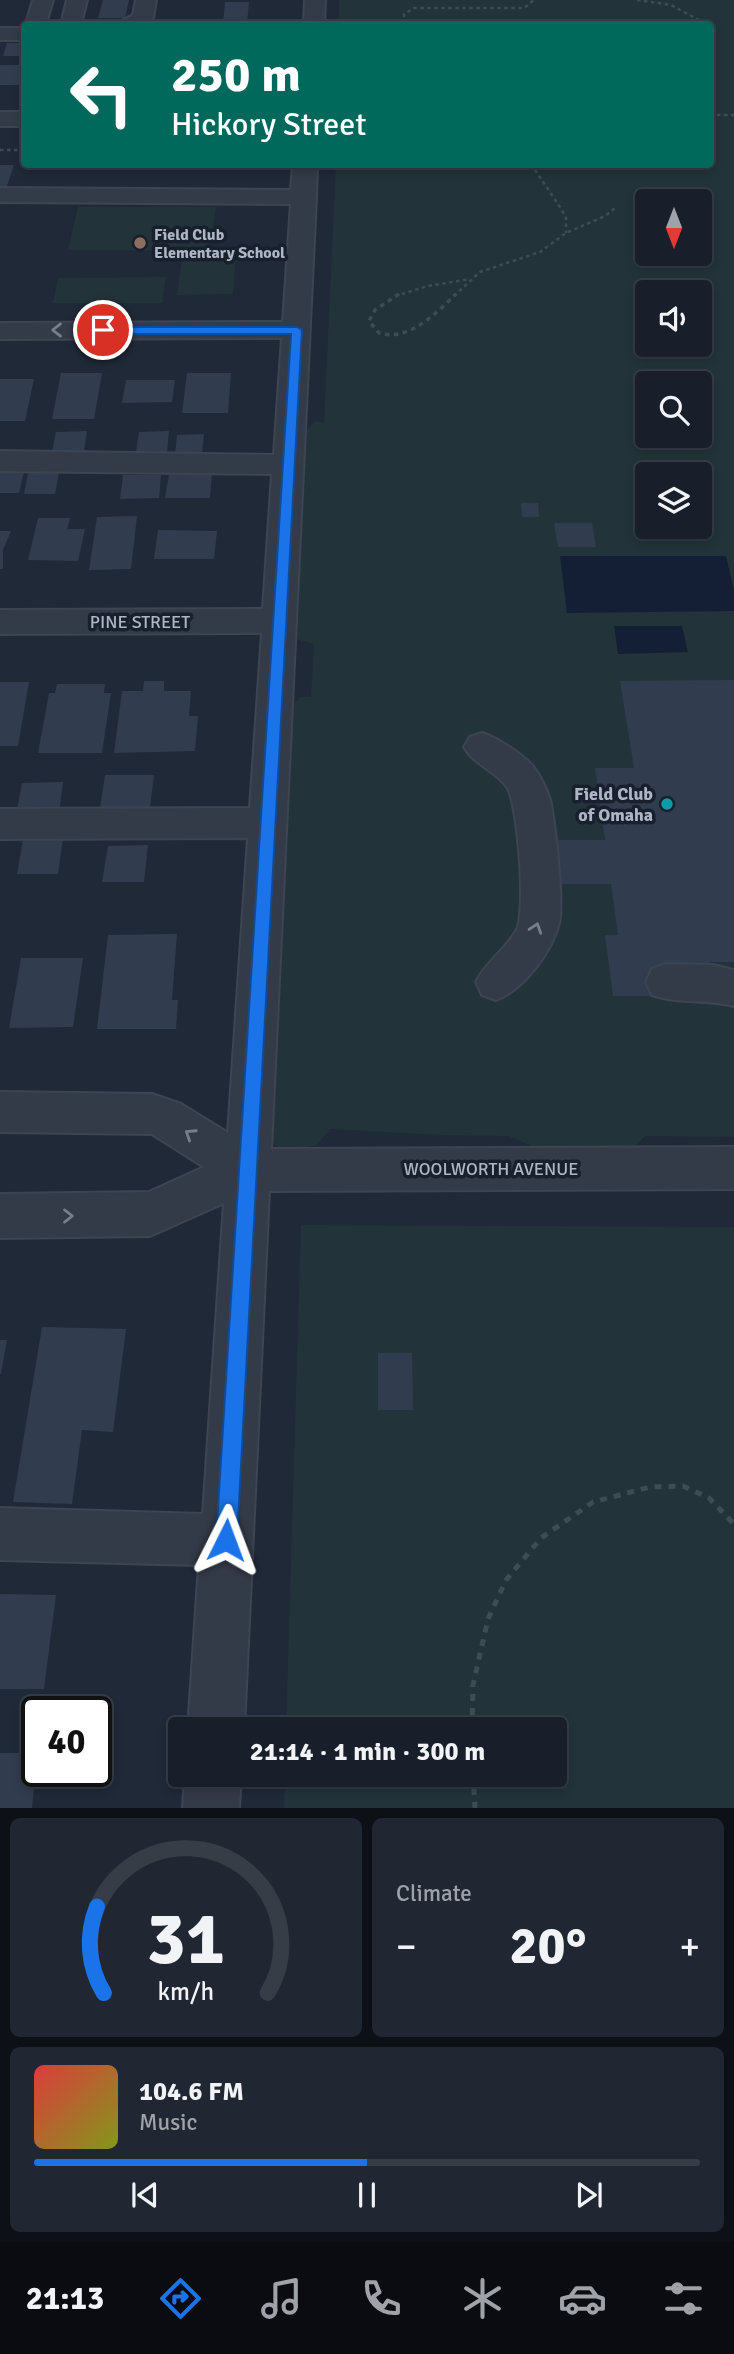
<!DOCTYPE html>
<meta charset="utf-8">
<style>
body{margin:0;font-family:Signika,sans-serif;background:#212732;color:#f1f3f6;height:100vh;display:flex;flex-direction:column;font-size:26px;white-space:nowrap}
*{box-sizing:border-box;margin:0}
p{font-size:23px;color:#9fa2a8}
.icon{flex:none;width:38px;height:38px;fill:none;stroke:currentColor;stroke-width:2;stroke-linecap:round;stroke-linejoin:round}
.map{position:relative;height:1808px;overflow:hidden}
.side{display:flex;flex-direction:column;gap:10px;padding:10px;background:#0d1117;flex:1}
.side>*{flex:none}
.hud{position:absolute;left:21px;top:21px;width:693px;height:147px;border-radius:7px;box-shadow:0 4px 10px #0003,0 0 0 2px #363d47;background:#00695c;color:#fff;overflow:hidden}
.needle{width:46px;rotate:180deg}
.buttons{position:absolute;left:635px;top:189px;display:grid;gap:14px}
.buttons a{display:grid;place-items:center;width:77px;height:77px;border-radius:7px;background:#181f2a;box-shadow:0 4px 10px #0003,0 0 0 2px #363d47;font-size:35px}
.speed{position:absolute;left:21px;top:1696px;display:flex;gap:14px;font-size:35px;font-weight:700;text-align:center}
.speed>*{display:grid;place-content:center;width:91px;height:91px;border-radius:50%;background:#181f2a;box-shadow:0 4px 10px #0003,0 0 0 2px #363d47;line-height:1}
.speed .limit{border:4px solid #111;border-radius:10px;background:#fff;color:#111}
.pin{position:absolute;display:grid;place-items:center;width:60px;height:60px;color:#fff;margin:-30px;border:4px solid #fff;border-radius:50%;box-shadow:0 2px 7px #0007}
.me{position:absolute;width:77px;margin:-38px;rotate:3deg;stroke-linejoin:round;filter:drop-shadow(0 0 5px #0008)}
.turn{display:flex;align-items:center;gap:24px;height:147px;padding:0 35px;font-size:32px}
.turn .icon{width:91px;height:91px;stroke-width:2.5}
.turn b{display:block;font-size:49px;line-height:60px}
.big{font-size:52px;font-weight:700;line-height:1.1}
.side .tile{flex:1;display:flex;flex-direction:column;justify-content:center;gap:10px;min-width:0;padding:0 24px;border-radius:10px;background:#212732}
.side .dial{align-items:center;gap:0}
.dial svg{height:182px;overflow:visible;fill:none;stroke:#363d47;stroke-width:7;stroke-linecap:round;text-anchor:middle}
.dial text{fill:#f1f3f6;stroke:none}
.song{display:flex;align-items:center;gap:21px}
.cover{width:84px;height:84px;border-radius:10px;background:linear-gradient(135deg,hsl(0 70% 55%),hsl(70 70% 35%))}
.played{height:7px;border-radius:4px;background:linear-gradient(90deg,#1a73e8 50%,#363d47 50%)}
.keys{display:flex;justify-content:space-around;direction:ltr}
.heat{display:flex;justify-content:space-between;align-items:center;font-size:38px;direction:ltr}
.side .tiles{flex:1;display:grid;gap:10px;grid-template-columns:1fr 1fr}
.tile:last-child{grid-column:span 2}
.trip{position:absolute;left:168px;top:1717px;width:399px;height:70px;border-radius:7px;background:#181f2a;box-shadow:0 4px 10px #0003,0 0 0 2px #363d47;font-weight:700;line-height:70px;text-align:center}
.tab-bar{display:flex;height:112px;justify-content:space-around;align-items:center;background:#0a0c11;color:#9fa2a8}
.tab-bar .icon{width:49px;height:49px}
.tab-bar .current{color:#1a73e8}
.tab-bar b{font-size:32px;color:#f1f3f6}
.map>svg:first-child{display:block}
</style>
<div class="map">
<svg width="734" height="1808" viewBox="0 0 734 1808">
<rect width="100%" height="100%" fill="#202938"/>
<g fill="#223439" fill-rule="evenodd">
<path d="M339,0h395v1137l-89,-1 -14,15 -95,-3 -27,-12 -68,-1 -111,-6 -13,16 -34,6 -23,-17 23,-419 18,-18h10l3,-53 -25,-7 3,-178 13,-27 9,-10h10l12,-257 374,-1v-140h-371zM648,201h52v53h-52zM648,292h52v53h-52zM648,383h52v53h-52zM648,474h52v53h-52z"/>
<polygon points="78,207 216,207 210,250 68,250"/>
<polygon points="236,252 233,294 177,295 183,253"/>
<polygon points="166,277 162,303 53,303 58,278"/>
<polygon points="301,1225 734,1227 734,1808 284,1808 285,1775 555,1774 555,1729 286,1729"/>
</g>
<g fill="#141f35">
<polygon points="560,556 726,556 734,590 734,611 567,613"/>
<polygon points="614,626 682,626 688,652 618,654"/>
</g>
<g fill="#323c4f">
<polygon points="103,0 129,0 125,18 98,18"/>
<polygon points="225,2 249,2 247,24 223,24"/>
<polygon points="7,43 24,43 24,56 3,56"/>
<rect x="0" y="65" width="24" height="20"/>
<polygon points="0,165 14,165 6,189 0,189"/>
<polygon points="61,373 102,373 94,419 52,419"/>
<polygon points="187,373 231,373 228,413 182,413"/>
<polygon points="0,379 34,379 25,421 0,421"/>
<polygon points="126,380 175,380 172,402 122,403"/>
<polygon points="87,431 84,451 52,452 56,432"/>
<polygon points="169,431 167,452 136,452 139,432"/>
<polygon points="204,434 202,454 175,455 177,435"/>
<polygon points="0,472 24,472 19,493 0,493"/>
<polygon points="59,472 55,494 24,494 28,473"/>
<polygon points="123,475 161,475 159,498 120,499"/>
<polygon points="169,475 212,475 210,498 165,498"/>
<polygon points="521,503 538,503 539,517 522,517"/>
<polygon points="137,516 131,569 89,570 97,517"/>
<polygon points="38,518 70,518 67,529 85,529 78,561 28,560"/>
<polygon points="554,523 592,523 596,547 558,547"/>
<polygon points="158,530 217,531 214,559 154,559"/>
<polygon points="0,531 11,531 3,550 3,569 0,569"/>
<polygon points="734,680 734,962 710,962 712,975 646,975 650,996 613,996 605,935 618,935 611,884 521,884 518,840 605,840 595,768 634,768 620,681"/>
<polygon points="144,681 164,681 164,691 191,691 189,716 198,716 195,751 114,753 122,691 143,691"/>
<polygon points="0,682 29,682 18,746 0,746"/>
<polygon points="57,684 105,684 104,693 111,693 102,753 38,753 49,693 55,693"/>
<polygon points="105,775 154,775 149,815 99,815"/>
<polygon points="63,782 59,814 16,815 22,783"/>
<polygon points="63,838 58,874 17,874 23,839"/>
<polygon points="148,845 144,882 102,882 108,846"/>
<polygon points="177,934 172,1000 178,1000 176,1029 97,1029 108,935"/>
<polygon points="21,958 83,958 73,1027 9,1028"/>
<polygon points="42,1327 126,1329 113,1432 82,1430 72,1504 13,1502"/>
<polygon points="0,1340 7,1340 1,1374 0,1374"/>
<polygon points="378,1353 412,1353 413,1410 378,1410"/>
<polygon points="0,1594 56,1595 44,1689 0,1689"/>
<polygon points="0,1753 37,1753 32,1808 0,1808"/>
</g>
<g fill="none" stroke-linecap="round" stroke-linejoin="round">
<g stroke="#3d4452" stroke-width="4">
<g id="minor">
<polygon points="33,0 53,0 46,24 26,24"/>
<polygon points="67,0 87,0 81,24 61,24"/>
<polygon points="136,0 156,0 153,18 146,24 120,24 123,20 133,15"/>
<polygon points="305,0 325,0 324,24 304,24"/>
<rect x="0" y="28" width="24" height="12"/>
<rect x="0" y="112" width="24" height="14"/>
<polygon points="293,164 317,164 316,197 271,1149 734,1147 734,1189 269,1191 244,1729 188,1729 199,1565 0,1560 0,1508 203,1514 224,1203 150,1236 0,1238 0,1194 149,1192 204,1167 152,1134 0,1132 0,1092 152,1094 181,1104 228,1133 248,838 0,839 0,809 250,808 262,633 0,634 0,610 263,609 272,474 0,471 0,451 274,455 282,338 0,339 0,323 283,322 291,204 0,202 0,188 291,190"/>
<path d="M482,733c17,6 37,19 50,32 7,8 17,28 19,39 4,23 13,98 8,119 -7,29 -35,66 -63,77l-14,-5 -6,-13c10,-20 29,-32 40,-51 11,-16 2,-128 -9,-144 -11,-16 -33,-22 -43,-40l6,-10z"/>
<path d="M666,964l47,1 21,5v36c-27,-7 -56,-2 -82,-11l-6,-13 6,-13z"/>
<polygon points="185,1774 241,1774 239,1808 183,1808"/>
</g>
</g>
<g stroke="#3b4e51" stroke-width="2.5" stroke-dasharray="3.5 3.5" stroke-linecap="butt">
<polyline points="637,0 671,5 701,21"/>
<polyline points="405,24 404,14 414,8 524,8 534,0"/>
<polyline points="710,115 734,115"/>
<polyline points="0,150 23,150"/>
<polyline points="531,164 562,210 566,218 566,233"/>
<polyline points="395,296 428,286 470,279"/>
<polyline points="454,296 480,272 540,252 566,233 605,216 615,208"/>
</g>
<path stroke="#3b4e51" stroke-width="3.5" stroke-dasharray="4.5 4.5" stroke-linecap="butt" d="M399,294l-24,16 -6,11 10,12c30,9 57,-20 77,-39"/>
<g stroke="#3b4e51" stroke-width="5" stroke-dasharray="7 7" stroke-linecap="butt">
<polyline points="472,1729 473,1685 488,1619 506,1580 541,1538 593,1502 650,1487 683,1486 709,1498 734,1524"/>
<polyline points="473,1774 475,1808"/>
</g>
<use href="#minor" fill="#343b48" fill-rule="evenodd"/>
</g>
<defs><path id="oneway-chevron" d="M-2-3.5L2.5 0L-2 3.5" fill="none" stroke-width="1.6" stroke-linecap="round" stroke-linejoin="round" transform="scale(1.75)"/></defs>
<g stroke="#777e8d">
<use href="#oneway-chevron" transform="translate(57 330) rotate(180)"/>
<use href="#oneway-chevron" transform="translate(536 928) rotate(-72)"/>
<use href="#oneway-chevron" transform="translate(190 1134) rotate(-147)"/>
<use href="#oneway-chevron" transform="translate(68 1216)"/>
</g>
<polygon fill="#1a73e8" stroke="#114b97" stroke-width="2" points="297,327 302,330 237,1540 234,1548 226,1551 219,1548 216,1540 291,334 103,334 97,330 103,327"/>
<circle fill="#8d6e63" stroke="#19202d" stroke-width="2.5" cx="140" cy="243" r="7"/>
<circle fill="#0f9aa8" stroke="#19202d" stroke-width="2.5" cx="667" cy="804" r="7"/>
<g text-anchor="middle" stroke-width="7" stroke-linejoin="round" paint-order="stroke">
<g font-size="16" font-weight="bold" fill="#aeb5c5" stroke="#19202d" text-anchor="start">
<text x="154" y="240">Field Club<tspan x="154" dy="18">Elementary School</tspan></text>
</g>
<g font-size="18" fill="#aeb5c5" stroke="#19202d">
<text x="140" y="628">PINE STREET</text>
<text x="491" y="1175">WOOLWORTH AVENUE</text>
</g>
<g font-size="18" font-weight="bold" fill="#aeb5c5" stroke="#19202d" text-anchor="end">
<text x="653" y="800">Field Club<tspan x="653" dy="21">of Omaha</tspan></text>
</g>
</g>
</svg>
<div class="buttons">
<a><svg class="needle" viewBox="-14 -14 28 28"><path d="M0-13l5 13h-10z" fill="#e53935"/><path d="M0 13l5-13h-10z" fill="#9fa2a8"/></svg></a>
<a><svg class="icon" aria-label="sound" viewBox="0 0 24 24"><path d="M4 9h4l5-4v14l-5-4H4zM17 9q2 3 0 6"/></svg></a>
<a><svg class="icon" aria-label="search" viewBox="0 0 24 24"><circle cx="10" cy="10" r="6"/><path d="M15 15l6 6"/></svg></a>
<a><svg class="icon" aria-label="layers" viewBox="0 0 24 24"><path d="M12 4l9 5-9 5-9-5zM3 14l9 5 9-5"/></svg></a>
</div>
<div class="speed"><div class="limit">40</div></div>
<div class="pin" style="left:103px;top:330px;background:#d93025"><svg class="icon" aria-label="arrive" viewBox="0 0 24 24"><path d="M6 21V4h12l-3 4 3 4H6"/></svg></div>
<svg class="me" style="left:226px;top:1540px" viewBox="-20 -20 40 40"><path d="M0-17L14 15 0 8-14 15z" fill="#1a73e8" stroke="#fff" stroke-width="4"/></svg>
<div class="trip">21:14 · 1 min · 300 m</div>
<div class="hud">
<div class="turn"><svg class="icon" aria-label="left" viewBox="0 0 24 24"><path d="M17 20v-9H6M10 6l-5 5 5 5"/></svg><div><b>250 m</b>Hickory Street</div></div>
</div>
</div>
<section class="side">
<div class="tiles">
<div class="tile dial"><svg viewBox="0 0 100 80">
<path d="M14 69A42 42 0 1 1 86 69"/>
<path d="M14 69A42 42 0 0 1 11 31" stroke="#1a73e8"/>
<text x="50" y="56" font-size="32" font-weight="700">31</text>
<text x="50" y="72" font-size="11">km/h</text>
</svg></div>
<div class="tile"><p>Climate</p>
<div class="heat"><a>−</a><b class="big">20°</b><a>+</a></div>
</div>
<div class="tile">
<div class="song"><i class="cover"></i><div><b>104.6 FM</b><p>Music</p></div></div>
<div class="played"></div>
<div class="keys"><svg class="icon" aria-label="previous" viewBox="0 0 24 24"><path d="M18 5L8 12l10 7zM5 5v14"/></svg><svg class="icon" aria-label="pause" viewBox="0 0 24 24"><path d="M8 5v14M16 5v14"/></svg><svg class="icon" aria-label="next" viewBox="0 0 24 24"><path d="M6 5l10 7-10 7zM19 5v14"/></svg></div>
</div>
</div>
</section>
<nav class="tab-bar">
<b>21:13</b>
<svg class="icon current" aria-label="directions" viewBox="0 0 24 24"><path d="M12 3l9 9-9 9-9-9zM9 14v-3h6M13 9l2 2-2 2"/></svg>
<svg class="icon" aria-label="music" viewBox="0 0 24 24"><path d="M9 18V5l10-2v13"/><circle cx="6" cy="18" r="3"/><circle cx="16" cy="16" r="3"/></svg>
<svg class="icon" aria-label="phone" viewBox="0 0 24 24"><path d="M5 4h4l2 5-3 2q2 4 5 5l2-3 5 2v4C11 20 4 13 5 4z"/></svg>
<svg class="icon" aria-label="climate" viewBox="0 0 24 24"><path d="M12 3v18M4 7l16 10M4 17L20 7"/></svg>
<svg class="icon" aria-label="car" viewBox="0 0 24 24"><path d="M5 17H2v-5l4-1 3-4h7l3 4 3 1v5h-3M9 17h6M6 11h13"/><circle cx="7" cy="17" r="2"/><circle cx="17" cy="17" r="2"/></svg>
<svg class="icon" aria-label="filters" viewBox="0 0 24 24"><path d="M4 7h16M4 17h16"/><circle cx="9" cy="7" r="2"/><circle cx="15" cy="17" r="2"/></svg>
</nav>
